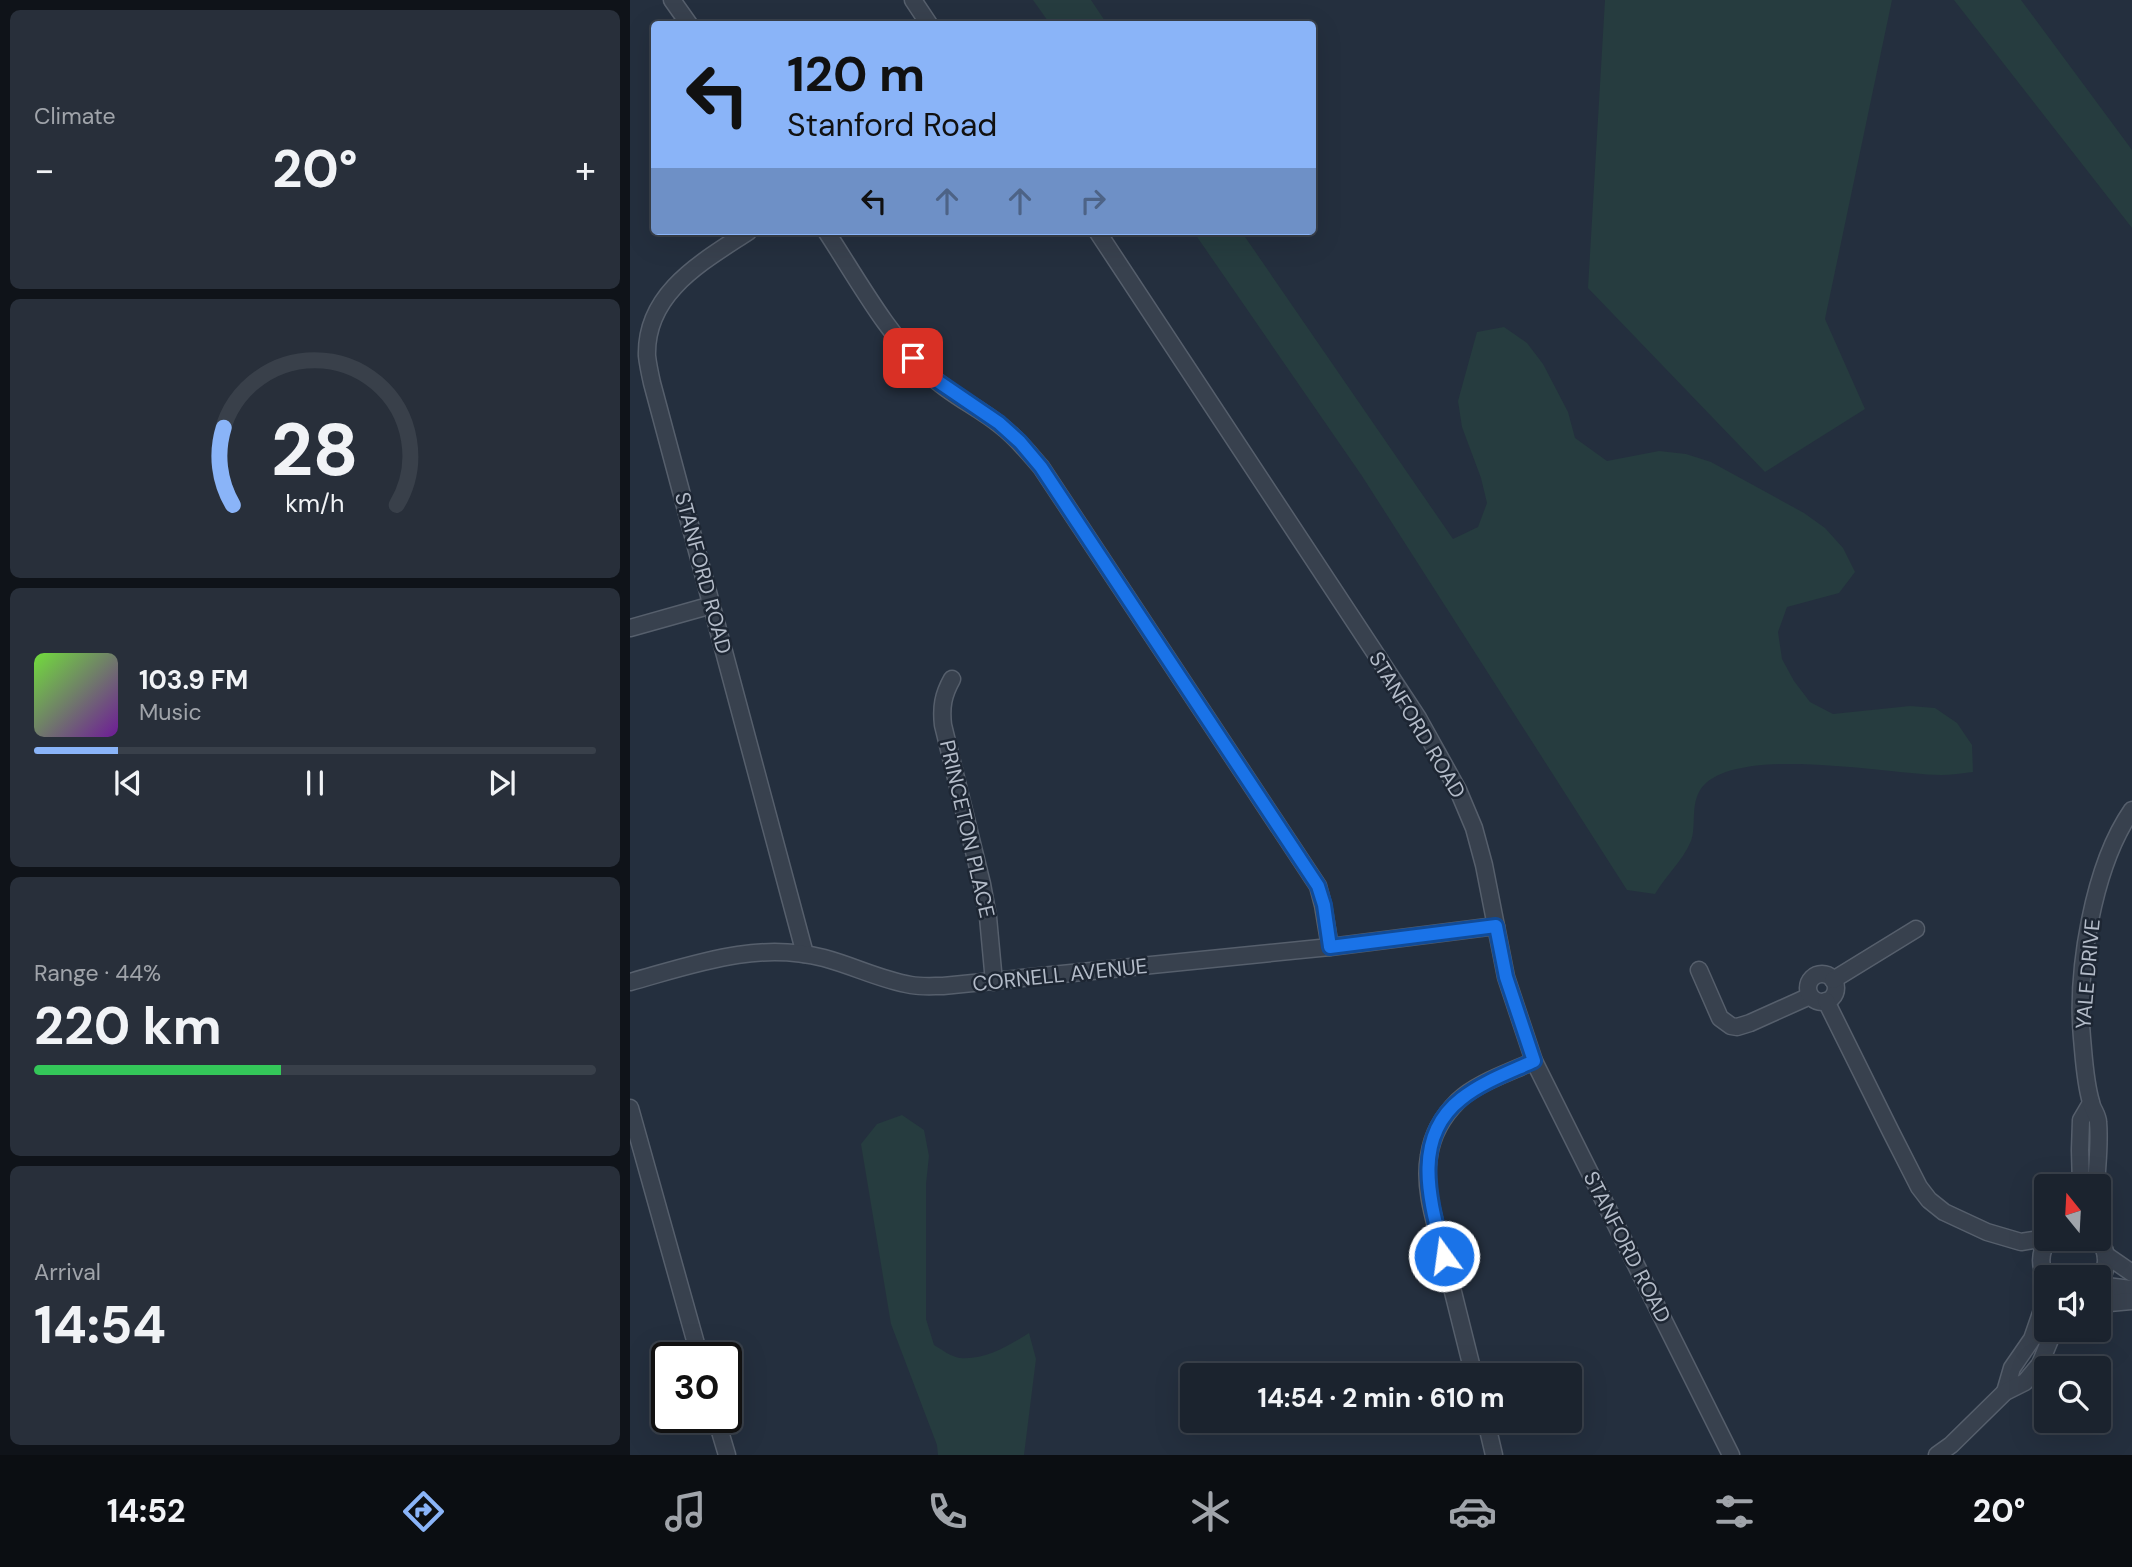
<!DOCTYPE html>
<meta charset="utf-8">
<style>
body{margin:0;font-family:"DM Sans",sans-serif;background:#282f3a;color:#f1f3f6;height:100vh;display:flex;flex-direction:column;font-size:26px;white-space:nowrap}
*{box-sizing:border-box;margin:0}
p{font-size:23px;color:#a0a4aa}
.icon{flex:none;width:38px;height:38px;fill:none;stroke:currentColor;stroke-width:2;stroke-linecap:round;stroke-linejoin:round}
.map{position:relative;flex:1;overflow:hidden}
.details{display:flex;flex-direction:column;gap:10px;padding:10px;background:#0f1319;width:630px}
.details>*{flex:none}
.guide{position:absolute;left:21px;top:21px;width:665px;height:214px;border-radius:7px;box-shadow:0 7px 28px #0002,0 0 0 2px #39404a;background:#8ab4f8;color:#111;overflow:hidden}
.needle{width:46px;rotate:342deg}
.tools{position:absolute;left:1404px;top:1174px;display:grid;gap:14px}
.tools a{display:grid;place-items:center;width:77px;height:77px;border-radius:7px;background:#1b232e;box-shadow:0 7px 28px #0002,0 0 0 2px #39404a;font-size:35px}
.speed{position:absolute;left:21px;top:1342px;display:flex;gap:14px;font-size:35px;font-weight:700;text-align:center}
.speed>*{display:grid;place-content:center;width:91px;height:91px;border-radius:50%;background:#1b232e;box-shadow:0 7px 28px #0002,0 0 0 2px #39404a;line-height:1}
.speed .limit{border:4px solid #111;border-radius:10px;background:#fff;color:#111}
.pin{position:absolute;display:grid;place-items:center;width:60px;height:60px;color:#fff;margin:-30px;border-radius:14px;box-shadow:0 4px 10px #0006}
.me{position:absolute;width:77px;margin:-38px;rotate:346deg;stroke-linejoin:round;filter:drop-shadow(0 0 5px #0008)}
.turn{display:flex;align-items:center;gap:24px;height:147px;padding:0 21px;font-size:32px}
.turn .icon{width:91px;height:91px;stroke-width:2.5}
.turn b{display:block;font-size:49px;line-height:60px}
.lanes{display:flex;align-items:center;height:66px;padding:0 21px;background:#0003;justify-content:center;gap:35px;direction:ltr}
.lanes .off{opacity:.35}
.big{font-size:52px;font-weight:700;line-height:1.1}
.details .widget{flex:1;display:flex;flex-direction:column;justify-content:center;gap:10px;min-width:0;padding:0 24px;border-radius:10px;background:#282f3a}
.details .dial{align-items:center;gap:0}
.dial svg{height:182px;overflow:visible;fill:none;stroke:#39404a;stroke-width:7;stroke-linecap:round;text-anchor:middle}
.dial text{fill:#f1f3f6;stroke:none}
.song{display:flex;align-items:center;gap:21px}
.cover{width:84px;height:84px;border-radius:10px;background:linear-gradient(135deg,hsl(100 70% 55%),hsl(280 70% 35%))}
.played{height:7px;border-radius:4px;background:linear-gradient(90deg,#8ab4f8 15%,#39404a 15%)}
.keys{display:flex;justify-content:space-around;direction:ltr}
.heat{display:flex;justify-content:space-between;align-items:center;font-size:38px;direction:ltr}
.charge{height:10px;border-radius:5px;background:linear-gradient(90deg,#34c759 44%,#39404a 0)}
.trip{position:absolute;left:550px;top:1363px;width:402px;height:70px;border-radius:7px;background:#1b232e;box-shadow:0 7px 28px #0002,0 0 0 2px #39404a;font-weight:700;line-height:70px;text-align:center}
.tab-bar{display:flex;height:112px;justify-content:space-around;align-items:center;background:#0b0e12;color:#a0a4aa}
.tab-bar .icon{width:49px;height:49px}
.tab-bar .active{color:#8ab4f8}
.tab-bar b{font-size:32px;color:#f1f3f6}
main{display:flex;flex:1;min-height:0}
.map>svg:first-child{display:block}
</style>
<main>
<section class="details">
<div class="widget"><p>Climate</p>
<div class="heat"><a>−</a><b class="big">20°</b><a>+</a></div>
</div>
<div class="widget dial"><svg viewBox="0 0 100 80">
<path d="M14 69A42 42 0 1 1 86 69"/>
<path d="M14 69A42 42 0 0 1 10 35" stroke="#8ab4f8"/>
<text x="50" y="56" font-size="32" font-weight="700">28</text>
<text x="50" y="72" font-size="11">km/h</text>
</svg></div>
<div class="widget">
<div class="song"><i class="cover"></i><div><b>103.9 FM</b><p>Music</p></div></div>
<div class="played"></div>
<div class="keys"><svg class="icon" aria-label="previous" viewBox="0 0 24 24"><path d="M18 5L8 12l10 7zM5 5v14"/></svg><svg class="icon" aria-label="pause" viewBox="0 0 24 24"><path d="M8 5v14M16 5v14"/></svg><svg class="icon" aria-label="next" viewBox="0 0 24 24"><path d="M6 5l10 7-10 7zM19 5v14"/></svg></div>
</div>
<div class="widget"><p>Range · 44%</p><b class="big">220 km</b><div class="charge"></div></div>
<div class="widget"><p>Arrival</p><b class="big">14:54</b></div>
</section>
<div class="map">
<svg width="1502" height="1455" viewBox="0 0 1502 1455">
<rect width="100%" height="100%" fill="#242f3e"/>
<g fill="#263c3f">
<polygon points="403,0 461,0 477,24 420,24"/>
<polygon points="975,0 1262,0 1195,319 1235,409 1135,472 958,288"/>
<polygon points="1324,0 1391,0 1502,150 1502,228"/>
<path d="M563,231h48l212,308 25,-12 9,-24 -6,-25 -19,-51 -4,-26 19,-69 27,-5 23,16 16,21 25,48 7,26 32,23 52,-10 27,3 25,8 93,51 21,15 18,20 12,24 -16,21 -52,14 -9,25 4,27 12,22 16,21 23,12 77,-8 25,2 22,15 15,22 1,27c-11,1 -22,3 -32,3 -55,-1 -197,-30 -237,10 -15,16 -7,40 -13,56 -9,21 -25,34 -36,53l-28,-4 -265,-414z"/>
<path d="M272,1115l22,15 5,26 -3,28v135l8,26c7,4 17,12 26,13 25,2 48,-12 69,-25l7,26 -12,96h-86l-1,-10 -46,-121 -30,-180 16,-20z"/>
</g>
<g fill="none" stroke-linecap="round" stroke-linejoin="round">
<g stroke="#565f6c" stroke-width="19">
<g id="minor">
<polyline points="42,0 59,24"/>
<polyline points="283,0 299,24"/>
<path d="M119,231c-45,30 -104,61 -102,125 1,9 3,18 5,27l153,571"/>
<path d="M196,231c32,49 61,103 104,144 20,20 48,32 70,50 16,12 28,27 41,42l277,419 5,19 7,42"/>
<polyline points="467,231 788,718 828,790 844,828 854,865 876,977 904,1061 1101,1455"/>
<polyline points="0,628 82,605"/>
<path d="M322,679c-9,16 -11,28 -9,46l39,159 6,33 6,65"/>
<polyline points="1069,970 1090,1018 1101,1026 1107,1027 1120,1023 1180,996"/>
<circle cx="1192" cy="988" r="14"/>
<polyline points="1203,980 1286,929"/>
<path d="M0,982c65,-18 126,-41 194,-24 30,8 57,22 87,27 11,2 22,1 32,1l387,-39 166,-21"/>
<polyline points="1196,1001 1261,1132 1289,1187 1299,1200 1314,1212 1357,1232 1391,1242 1416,1238"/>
<polyline points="0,1108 70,1358"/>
<polyline points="1451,1186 1450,1150 1451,1120 1461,1103"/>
<path d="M1466,1186c1,-20 4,-43 2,-64 0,-7 -6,-13 -7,-20 -6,-20 -7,-43 -9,-64 -6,-67 11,-172 50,-228"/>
<path d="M1468,1238c11,15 11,30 0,45"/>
<polyline points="1476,1255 1502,1273"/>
<path d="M1416,1279c-7,-14 -7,-27 3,-40"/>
<polyline points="1468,1285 1502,1289"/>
<polyline points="1468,1304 1502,1301"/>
<path d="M844,1376c-10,-40 -20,-80 -30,-120 -8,-31 -21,-67 -15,-100 3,-21 14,-40 29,-55 18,-18 53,-29 76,-40"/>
<polyline points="1375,1392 1382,1368 1402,1339 1412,1310 1415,1278"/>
<polyline points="86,1418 97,1455"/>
<polyline points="856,1421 864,1455"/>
<polyline points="1307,1455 1321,1445 1375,1392 1395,1382 1410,1364 1424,1330"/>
</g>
</g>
<use href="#minor" stroke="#38414e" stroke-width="16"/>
</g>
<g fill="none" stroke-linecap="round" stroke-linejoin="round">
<g stroke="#114b97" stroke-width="18">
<path id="route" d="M283,358l20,20 66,45 21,19 21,25 277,419 6,19 6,42 166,-21 10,51 28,84c-24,11 -52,21 -73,38 -51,40 -30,105 -17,157"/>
</g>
<use href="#route" stroke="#1a73e8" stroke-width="12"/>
</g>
<g text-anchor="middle" stroke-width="5" stroke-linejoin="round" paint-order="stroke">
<g font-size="21" fill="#b4bcc9" stroke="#1d2633">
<text transform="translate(73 573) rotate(75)" y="7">STANFORD ROAD</text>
<text transform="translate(787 725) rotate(59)" y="7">STANFORD ROAD</text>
<text transform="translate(337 829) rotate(77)" y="7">PRINCETON PLACE</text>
<text transform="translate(1458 974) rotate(-85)" y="7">YALE DRIVE</text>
<text transform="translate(430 975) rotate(-6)" y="7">CORNELL AVENUE</text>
<text transform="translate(997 1247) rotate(63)" y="7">STANFORD ROAD</text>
</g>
</g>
</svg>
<div class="tools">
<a><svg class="needle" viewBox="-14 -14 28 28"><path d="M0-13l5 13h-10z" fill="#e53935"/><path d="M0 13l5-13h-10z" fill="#a0a4aa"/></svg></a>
<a><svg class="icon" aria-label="sound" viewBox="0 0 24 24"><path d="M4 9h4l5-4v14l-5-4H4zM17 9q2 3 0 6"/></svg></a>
<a><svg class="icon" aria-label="search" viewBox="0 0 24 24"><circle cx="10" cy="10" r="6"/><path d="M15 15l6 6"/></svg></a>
</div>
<div class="speed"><div class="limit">30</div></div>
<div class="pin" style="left:283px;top:358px;background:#d93025"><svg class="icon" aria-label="arrive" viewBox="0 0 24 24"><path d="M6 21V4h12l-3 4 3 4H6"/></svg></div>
<svg class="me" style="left:814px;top:1256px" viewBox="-20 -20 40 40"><circle r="17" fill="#1a73e8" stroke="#fff" stroke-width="3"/><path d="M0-11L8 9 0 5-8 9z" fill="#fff"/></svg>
<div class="trip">14:54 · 2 min · 610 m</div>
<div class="guide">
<div class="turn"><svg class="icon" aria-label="left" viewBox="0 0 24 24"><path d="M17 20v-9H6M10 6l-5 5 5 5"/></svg><div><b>120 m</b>Stanford Road</div></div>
<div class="lanes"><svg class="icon" aria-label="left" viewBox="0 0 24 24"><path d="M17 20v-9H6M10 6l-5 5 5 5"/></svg><svg class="icon off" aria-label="ahead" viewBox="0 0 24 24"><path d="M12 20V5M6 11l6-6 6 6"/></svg><svg class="icon off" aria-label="ahead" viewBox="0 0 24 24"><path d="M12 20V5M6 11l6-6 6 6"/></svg><svg class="icon off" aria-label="right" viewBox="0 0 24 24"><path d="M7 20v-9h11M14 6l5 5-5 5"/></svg></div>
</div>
</div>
</main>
<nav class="tab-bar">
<b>14:52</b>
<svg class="icon active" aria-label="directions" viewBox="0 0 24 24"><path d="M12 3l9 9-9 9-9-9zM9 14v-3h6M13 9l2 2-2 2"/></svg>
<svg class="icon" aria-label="music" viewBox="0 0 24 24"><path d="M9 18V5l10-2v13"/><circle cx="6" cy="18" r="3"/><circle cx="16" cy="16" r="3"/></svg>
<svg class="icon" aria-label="phone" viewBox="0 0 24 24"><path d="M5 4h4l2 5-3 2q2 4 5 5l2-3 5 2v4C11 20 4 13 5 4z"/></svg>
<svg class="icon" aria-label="climate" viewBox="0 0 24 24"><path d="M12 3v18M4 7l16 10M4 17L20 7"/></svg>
<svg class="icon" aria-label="car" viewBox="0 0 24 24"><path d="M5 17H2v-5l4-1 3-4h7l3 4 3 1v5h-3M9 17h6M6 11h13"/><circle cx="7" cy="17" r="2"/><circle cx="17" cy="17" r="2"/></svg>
<svg class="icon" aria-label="filters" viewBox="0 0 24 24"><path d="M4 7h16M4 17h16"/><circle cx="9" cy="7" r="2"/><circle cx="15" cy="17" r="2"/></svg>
<b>20°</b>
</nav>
